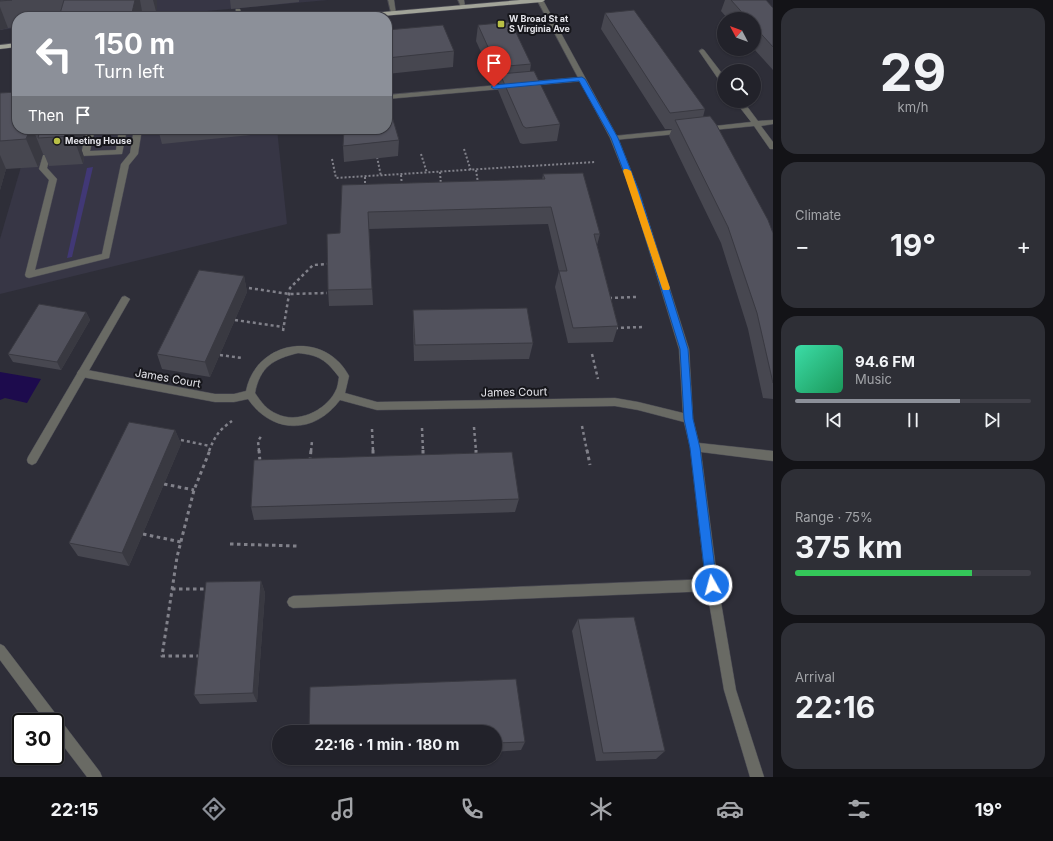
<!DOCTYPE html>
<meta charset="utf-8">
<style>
body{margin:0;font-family:Inter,sans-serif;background:#2e2f36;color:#f1f3f6;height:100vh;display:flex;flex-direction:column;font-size:15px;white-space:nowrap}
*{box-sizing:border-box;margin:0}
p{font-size:13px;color:#a2a4a8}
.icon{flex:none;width:22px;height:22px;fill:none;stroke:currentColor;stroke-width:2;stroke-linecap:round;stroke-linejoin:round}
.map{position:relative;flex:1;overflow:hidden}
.side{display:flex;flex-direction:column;gap:8px;padding:8px;background:#131317;width:280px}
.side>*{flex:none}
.hud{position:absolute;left:12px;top:12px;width:380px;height:122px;border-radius:16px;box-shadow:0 1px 3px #0004,0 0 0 1px #3f3f47;background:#8c9099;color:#fff;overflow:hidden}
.needle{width:26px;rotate:311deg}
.buttons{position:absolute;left:717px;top:12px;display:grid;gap:8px}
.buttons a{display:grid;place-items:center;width:44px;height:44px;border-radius:50%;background:#22222a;box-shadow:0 1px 3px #0004,0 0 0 1px #3f3f47;font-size:20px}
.speed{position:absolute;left:12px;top:713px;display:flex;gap:8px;font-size:20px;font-weight:700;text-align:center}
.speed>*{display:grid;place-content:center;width:52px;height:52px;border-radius:50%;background:#22222a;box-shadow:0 1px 3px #0004,0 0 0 1px #3f3f47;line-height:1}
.speed .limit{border:2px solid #111;border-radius:6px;background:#fff;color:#111}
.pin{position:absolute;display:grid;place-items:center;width:34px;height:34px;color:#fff;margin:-41px -17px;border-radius:50% 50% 50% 0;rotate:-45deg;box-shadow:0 0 4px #0007}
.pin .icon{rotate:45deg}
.me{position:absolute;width:44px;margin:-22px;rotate:353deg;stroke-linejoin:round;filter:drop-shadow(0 0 3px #0008)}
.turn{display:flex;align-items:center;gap:14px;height:84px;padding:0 16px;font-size:18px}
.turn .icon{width:52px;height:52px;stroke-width:2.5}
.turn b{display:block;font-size:28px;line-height:34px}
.then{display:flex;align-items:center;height:38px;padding:0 16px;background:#0003;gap:8px;font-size:15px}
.big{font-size:30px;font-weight:700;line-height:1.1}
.side .widget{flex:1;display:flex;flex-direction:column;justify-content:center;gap:6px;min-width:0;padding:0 14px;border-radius:16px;background:#2e2f36}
.side .dial{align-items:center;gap:0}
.dial b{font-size:52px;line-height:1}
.song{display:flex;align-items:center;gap:12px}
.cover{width:48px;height:48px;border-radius:6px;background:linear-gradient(135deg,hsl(160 70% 55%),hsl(150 70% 35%))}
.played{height:4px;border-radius:2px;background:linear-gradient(90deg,#8c9099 70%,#3f3f47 70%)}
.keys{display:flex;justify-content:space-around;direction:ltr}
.heat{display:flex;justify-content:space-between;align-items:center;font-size:22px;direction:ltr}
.charge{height:6px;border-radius:3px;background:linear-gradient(90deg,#34c759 75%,#3f3f47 0)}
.trip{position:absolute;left:272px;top:725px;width:230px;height:40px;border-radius:20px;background:#22222a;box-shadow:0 1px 3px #0004,0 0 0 1px #3f3f47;font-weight:700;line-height:40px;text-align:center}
.menu{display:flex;height:64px;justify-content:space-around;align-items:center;background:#0e0e11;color:#a2a4a8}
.menu .icon{width:28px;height:28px}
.menu .active{color:#8c9099}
.menu b{font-size:18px;color:#f1f3f6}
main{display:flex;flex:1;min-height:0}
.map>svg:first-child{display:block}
</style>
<main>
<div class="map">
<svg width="773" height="777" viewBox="0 0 773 777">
<rect width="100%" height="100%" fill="#2e2e38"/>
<g fill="#373645">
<polygon points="0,0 328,0 141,17 17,17 17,28 0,30"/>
<polygon points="32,129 277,129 287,224 0,294 0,239"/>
</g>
<polygon fill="#413876" points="93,167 72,257 67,258 87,168"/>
<polygon fill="#1d0b4d" points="0,372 41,379 27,403 5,398 0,400"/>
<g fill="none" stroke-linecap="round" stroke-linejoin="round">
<g stroke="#4b4b54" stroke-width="1">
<g id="service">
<polygon points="388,0 394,0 396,14 391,13"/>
<polygon points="458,0 464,0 465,7 461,7"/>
<polygon points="236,9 240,9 242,17 236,17"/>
<polygon points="702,49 704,50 724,76 724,83 721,83 699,51"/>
<polygon points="581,77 584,77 584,81 526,86 522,84 526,82"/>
<polygon points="510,84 513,84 513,88 387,99 387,95"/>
<polygon points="735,101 743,101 758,121 773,120 773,124 761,126 773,142 773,149 770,149 754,126 703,131 702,129 706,127 751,122"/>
<polygon points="134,129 142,129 138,154 129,165 109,258 29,278 26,277 25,275 49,180 39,169 43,155 46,155 50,157 47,168 57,179 35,270 102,254 121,164 130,153"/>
<polygon points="684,129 687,129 687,133 614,140 610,138 614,136"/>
<polygon points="125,296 130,299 36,463 32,465 28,463 27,460 28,457 122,297"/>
<polygon points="712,579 716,581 718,585 716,589 712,591 293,608 289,606 287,602 289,598 293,596"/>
</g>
</g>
<g stroke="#4b4b54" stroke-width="1">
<polygon id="pedestrian" points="87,129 95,129 90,151 116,150 119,129 127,129 122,154 82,156 81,154"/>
</g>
<g stroke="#4b4b54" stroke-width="1">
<g id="minor">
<path d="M537,0h6l75,138 21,53 50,158 4,70 6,24 74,8v10l-72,-9 17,133 18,105 28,87h-14l-26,-87 -18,-105 -16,-138 -6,-25 -46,-12 -23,-4 -238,4 -37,-10c-26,35 -68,34 -92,-1l-14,3h-19l-133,-25 -3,-1 -2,-3 2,-3 3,-1 133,25h19l12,-3c10,-51 78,-62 103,-15l-4,17 32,9 238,-4 23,4 45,11 -4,-64 -48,-158 -21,-53zM298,353c21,2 28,7 41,24 -1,5 -1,10 -4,15 -10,19 -38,32 -58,22 -10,-4 -16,-12 -22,-21 5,-26 18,-34 43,-40z"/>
<polygon points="0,644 4,646 100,772 102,777 87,777 55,735 55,722 46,722 0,660"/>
</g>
</g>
<g stroke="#4b4b54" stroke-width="1">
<g id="primary">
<polygon points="520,0 545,0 542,2 371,17 346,17 349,15"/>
<polygon points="17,43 17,47 0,49 0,45"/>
</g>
</g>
<g stroke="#81818a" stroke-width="2" stroke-dasharray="2 2" stroke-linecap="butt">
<polyline points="464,149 471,171"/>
<polyline points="421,154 427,173"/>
<polyline points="377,157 381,176"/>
<polyline points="332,159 336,178 595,162"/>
<polyline points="476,170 478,183"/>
<polyline points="440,172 441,186"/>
<polyline points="401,175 402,186"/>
<polyline points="365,177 365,186"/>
</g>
<g stroke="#81818a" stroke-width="2.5" stroke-dasharray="3 3" stroke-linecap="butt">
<polyline points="249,288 289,294 327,293"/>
<polyline points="609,298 636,297"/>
<polyline points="235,320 283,327"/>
<polyline points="615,328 643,327"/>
<polyline points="283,331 290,288 313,265 328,264"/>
<polyline points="592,354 598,379"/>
<polyline points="220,355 242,358"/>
<polyline points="582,426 587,451"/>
<polyline points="474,427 476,451"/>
<polyline points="422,428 423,451"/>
<polyline points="372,429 373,451"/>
<polyline points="181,440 210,446"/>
<path d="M209,451c6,-15 10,-21 23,-30"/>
<polyline points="259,451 258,441 262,435"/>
<polyline points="311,451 312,441"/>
</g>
<g stroke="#81818a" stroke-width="3" stroke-dasharray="3.5 3.5" stroke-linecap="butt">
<polyline points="259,450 260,462"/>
<polyline points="373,450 373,459"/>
<polyline points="423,450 423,458"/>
<polyline points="476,450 476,455"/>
<polyline points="587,450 590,465"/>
<polyline points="310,461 311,450"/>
<polyline points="164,484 194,490"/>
<polyline points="143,534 181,542"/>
<polyline points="230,544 297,546"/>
<polyline points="172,589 208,589"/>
<polyline points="200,656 162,656 177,557 194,490 210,450"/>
</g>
<use href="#service" fill="#696a64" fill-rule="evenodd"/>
<use href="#pedestrian" fill="#696a64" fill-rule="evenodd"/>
<use href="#minor" fill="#696a64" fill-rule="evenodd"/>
<use href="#primary" fill="#a2a499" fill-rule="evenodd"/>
</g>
<g fill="#474750">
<polygon points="0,0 157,0 157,15 144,16 143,17 17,17 17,27 8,28 0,30"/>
<polygon points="230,0 299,0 299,2 231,9"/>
<polygon points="725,0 766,0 773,8 773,70 754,49 754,19 728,19 721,11"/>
<polygon points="605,13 705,109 703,117 773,233 773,399 763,398 748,329 721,243 669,136 672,129 665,129 601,29"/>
<polygon points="478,25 531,64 530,71 560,124 557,141 523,144 520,143 498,90 499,83 495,83 476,41"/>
<polygon points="387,30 454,51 453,67 387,74"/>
<polygon points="0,93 17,129 86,129 81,148 84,157 83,164 49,166 44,154 43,154 38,167 6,169 0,190"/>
<polygon points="158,129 261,129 262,134 162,144"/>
<polygon points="399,140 398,156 344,162 343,146"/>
<polygon points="543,174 600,234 597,245 618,326 613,342 568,343 555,287 559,271 548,224 369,229 373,305 329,306 328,290 340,233 342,185 542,180"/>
<polygon points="244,276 247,292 210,377 162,369 157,354"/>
<polygon points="413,310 533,343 529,359 414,361 413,326"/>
<polygon points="86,312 90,320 61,370 13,362 8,354"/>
<polygon points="175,430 181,444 129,566 78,556 69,543"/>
<polygon points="519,499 515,512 254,520 251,507"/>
<polygon points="261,581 265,593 257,702 200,704 194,695"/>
<polygon points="578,619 665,751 656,759 596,761 572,631"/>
<polygon points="495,732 525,742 521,750 495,752"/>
<polygon points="310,758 355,758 311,760"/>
</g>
<g fill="#393941">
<polygon points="135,0 140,0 143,17 131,17"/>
<polygon points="153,0 157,0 157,15"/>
<polygon points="0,7 8,28 0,30"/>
<polygon points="30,129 33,129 43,154 38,167 26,139"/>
<polygon points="71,129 86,129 81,148 84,157 83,164 73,136"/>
<polygon points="0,155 6,169 0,190"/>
<polygon points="244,276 247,292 210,377 205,362"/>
<polygon points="86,312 90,320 61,370 57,362"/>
<polygon points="175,430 181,444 129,566 122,553"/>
<polygon points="261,581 265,593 257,702 253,693"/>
</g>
<g fill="#52525d" stroke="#393941">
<polygon points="0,0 12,0 0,1"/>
<polygon points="64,0 135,0 131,17 59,17"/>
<polygon points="731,0 766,0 773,8 773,47 754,26 754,19 748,19"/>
<polygon points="634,10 705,109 670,113 605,13"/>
<polygon points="511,22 531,64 497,67 478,25"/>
<polygon points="443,25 454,51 387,58 387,30"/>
<polygon points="534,71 560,124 526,128 523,126 500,74"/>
<polygon points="17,92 17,129 30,129 26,139 0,141 0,93"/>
<polygon points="387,113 391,113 399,140 343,146 344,129 387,129"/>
<polygon points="710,116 716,124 768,220 773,233 773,383 757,313 728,227 675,120"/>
<polygon points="40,129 71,129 74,130 73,136 38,138"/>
<polygon points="583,173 600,234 594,234 618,326 573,328 559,271 567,271 551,207 368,212 372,289 328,290 327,234 340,233 342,185 545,179 543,174"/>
<polygon points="199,270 244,276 205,362 157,354"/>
<polygon points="39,304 86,312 57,362 8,354"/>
<polygon points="527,308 533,343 415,345 413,310"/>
<polygon points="129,422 175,430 122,553 69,543"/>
<polygon points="512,452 519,499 251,507 254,460"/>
<polygon points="261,581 253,693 194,695 206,582"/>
<polygon points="634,617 665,751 603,753 578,619"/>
<polygon points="516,679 525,742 495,743 495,732 309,732 310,687"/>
</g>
<polygon fill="#1a73e8" stroke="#114b97" points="582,77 585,79 618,138 639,191 688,349 693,419 700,448 717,585 715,589 712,590 708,589 706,585 690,448 684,419 680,349 631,191 611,138 579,81 494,89 491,87 494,85"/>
<polygon fill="#f59e0b" points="624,169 627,169 631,171 670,288 669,290 663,290 662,288 623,171"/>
<g fill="#b9c046" stroke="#16161b" stroke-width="1.5">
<rect x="497" y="20" width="8" height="8" rx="2"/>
<circle cx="57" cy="141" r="4"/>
</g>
<g text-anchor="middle" stroke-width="4" stroke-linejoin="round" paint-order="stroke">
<g font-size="9" font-weight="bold" fill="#e3e3e9" stroke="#16161b" text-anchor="start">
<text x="509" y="22">W Broad St at<tspan x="509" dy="10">S Virginia Ave</tspan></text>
<text x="65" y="144">Meeting House</text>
</g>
<g font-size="11" fill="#e3e3e9" stroke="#16161b">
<text transform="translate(168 378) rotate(10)" y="4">James Court</text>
<text transform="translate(514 392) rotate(-1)" y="4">James Court</text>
</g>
</g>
</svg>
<div class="buttons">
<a><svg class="needle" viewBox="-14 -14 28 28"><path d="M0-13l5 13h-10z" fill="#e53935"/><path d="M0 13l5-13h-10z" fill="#a2a4a8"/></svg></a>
<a><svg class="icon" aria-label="search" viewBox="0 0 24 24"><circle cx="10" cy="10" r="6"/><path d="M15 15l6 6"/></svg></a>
</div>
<div class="speed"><div class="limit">30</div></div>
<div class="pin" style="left:494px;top:87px;background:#d93025"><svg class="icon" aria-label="arrive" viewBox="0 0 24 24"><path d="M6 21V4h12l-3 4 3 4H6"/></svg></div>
<svg class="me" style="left:712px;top:585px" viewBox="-20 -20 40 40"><circle r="17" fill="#1a73e8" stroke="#fff" stroke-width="3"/><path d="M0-11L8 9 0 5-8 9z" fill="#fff"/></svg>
<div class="trip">22:16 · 1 min · 180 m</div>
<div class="hud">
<div class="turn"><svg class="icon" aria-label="left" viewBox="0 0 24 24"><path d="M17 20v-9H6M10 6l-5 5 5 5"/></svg><div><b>150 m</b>Turn left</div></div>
<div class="then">Then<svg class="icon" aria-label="arrive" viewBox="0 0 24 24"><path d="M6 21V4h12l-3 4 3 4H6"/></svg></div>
</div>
</div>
<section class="side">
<div class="widget dial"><b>29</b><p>km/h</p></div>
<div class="widget"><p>Climate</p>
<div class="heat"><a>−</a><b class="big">19°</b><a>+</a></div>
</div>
<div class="widget">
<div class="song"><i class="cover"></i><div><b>94.6 FM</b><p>Music</p></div></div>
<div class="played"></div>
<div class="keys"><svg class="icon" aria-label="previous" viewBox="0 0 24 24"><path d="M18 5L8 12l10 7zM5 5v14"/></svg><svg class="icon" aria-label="pause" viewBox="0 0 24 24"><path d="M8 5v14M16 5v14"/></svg><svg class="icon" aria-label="next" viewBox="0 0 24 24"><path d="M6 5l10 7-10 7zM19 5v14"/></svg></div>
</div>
<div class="widget"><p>Range · 75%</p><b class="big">375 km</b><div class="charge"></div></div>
<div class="widget"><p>Arrival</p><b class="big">22:16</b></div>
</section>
</main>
<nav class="menu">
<b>22:15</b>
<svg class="icon active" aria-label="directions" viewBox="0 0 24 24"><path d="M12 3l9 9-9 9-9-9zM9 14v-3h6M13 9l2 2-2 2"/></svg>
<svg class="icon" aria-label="music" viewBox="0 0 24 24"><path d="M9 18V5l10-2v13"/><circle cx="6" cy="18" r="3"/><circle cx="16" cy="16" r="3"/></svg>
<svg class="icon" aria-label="phone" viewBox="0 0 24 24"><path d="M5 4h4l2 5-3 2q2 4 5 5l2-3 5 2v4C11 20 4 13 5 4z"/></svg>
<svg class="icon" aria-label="climate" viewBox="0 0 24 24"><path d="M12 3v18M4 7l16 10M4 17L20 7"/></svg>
<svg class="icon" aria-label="car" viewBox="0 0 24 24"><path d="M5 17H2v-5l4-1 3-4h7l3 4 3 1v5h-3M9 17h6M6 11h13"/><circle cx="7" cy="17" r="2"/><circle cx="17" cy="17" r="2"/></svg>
<svg class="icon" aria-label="filters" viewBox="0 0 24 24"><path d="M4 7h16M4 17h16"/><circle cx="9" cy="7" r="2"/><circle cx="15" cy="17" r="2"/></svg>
<b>19°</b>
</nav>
